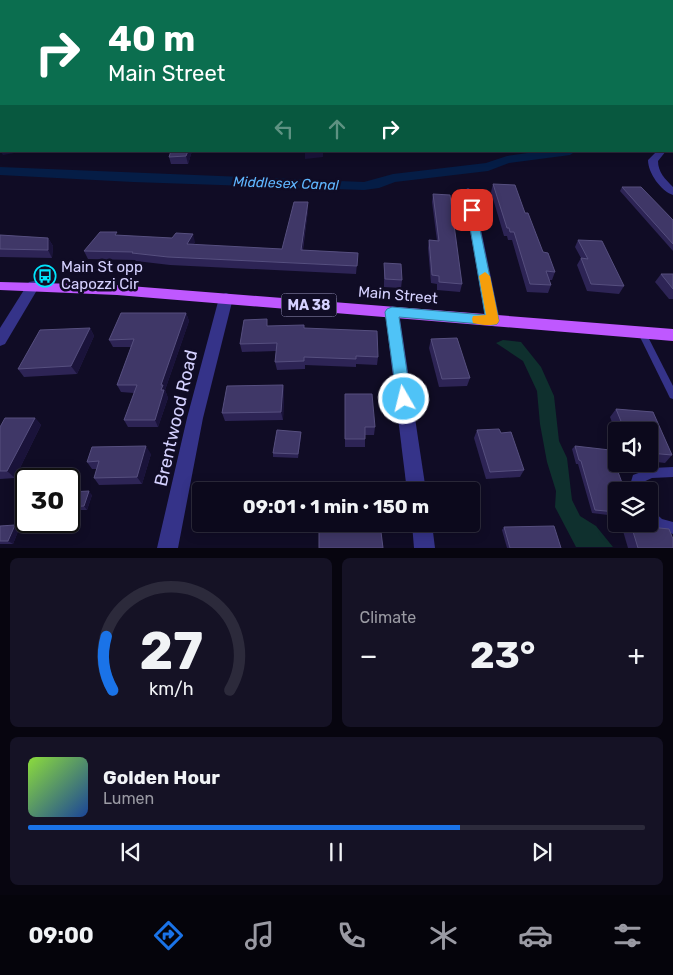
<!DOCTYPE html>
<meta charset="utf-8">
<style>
body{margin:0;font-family:Rubik,sans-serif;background:#151225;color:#f1f3f6;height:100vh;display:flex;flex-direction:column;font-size:19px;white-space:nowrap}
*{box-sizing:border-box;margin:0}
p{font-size:16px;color:#9a9aa3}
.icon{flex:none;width:28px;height:28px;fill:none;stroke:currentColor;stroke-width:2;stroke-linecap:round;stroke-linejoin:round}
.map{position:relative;height:548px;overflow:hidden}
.panel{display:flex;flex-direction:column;gap:10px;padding:10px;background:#07050f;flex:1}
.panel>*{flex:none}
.banner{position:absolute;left:0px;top:0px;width:674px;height:152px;box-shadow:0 2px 12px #0003,0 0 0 1px #2c2a3b;background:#0b6e4f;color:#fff;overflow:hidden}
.tools{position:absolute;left:608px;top:422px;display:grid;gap:10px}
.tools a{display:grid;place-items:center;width:50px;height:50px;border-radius:5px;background:#0c091c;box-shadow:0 2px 12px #0003,0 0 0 1px #2c2a3b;font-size:25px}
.speed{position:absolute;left:15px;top:468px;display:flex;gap:10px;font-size:25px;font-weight:700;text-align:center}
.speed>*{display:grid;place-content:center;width:65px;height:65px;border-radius:50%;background:#0c091c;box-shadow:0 2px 12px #0003,0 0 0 1px #2c2a3b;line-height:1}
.speed .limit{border:2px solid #111;border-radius:8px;background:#fff;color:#111}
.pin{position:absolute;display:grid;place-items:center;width:42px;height:42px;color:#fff;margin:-21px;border-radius:10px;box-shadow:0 2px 8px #0006}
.me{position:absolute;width:55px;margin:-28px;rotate:352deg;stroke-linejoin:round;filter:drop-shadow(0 0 4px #0008)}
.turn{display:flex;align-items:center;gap:18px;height:105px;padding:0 25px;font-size:22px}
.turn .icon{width:65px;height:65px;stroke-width:2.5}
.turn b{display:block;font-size:35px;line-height:42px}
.lanes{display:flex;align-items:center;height:48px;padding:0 25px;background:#0003;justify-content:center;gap:25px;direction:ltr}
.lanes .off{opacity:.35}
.big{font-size:38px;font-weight:700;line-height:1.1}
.panel .widget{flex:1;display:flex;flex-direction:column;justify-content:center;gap:8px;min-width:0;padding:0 18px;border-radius:8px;background:#151225}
.panel .dial{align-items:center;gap:0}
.dial svg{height:130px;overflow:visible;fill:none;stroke:#2c2a3b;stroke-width:7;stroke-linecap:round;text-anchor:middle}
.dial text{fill:#f1f3f6;stroke:none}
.song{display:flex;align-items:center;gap:15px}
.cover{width:60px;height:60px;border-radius:8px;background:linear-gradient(135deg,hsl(90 70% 55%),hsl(220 70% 35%))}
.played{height:5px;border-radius:2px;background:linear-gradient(90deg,#1a73e8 70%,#2c2a3b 70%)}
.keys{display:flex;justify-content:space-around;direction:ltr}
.heat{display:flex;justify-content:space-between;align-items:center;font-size:28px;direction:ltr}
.panel .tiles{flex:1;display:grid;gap:10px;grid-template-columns:1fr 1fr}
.widget:last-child{grid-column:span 2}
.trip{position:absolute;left:192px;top:482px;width:288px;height:50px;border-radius:5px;background:#0c091c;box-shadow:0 2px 12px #0003,0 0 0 1px #2c2a3b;font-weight:700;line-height:50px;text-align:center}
.tab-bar{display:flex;height:80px;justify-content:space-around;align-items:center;background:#05040b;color:#9a9aa3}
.tab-bar .icon{width:35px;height:35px}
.tab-bar .on{color:#1a73e8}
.tab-bar b{font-size:22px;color:#f1f3f6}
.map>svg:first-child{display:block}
</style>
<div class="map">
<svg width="673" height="548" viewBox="0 0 673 548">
<rect width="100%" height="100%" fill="#100c25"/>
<polygon fill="#0f302e" points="503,340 521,342 541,367 554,396 559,441 567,458 572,500 580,516 596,526 613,547 576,547 555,507 556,491 547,462 540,424 537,391 523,361 496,343"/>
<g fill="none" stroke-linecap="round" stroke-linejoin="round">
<polygon fill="#051d46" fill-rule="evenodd" points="542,151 576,151 570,155 509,163 488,171 395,182 379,188 364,190 133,182 0,175 0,167 364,182 393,174 486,163 507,156"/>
<g fill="#353389" fill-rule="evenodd">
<polygon points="642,330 645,331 673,386 673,399 670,398 638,333 639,331"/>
<polygon points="673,467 673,477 652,478 641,483 641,491 631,491 630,485 633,475 652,468"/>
<polygon points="649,510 653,511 662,519 673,522 673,534 655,528 649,522"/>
</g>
<g fill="#353389" fill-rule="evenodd">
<path d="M657,151h9l-8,10c0,11 7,18 15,26v8c-12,-4 -25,-22 -25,-35z"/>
<polygon points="468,188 473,191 500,321 498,325 493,326 488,325 486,321 463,191"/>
<polygon points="34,281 39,282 40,285 5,344 0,346 0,328 29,282"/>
<polygon points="226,293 231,295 233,298 203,418 178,548 157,548 187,418 219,298 221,295"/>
<polygon points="392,307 397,308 399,312 426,491 407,491 385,312 387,308"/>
<polygon points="412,524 432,524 435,548 414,548"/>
</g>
<polyline stroke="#353389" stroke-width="12" points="0,89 1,88"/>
<polygon fill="#bf58ff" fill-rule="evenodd" points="0,282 117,285 673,329 673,341 117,295 0,290"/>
</g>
<g fill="#2d2455">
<polygon points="192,151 188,164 171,164 169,157"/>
<polygon points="493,184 525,213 543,252 555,272 552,280 549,280 551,285 548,293 527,292 512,240 508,240 507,236 504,236 491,192"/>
<polygon points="622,187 673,220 673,251 620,191"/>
<polygon points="433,194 462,284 460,292 437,290 437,284 431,283 428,248 429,240 437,241 432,202"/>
<polygon points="308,210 303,250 358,253 356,274 170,265 136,261 135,260 88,259 84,251 118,235 195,242 193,245 282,249"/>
<polygon points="0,235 48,238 53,246 52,258 0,257"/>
<polygon points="578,240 624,286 619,294 587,291 577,265 581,258 575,247"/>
<polygon points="384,263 402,280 401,288 384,287"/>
<polygon points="661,274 673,274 673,299 669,299 655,282"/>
<polygon points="186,313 189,321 165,390 168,398 158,427 128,427 124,420 134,393 121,392 117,385 131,347 113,347 109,340"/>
<polygon points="268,326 305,328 378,357 377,365 356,364 356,367 305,365 305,369 277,370 275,362 276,351 242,352 240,344"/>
<polygon points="90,328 94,336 77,374 24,377 18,369"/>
<polygon points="431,339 470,378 467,386 439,387 429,348"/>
<polygon points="283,385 284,393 283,420 225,421 222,413"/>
<polygon points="345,394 375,427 374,435 365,435 365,447 345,447"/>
<polygon points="616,409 653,412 672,455 665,463 649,461 649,431 616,431 616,433 610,417"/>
<polygon points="35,418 41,425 15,478 0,479 0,427"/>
<polygon points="477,430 501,433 524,470 520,477 486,479 474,438"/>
<polygon points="301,432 301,436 298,458 273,457 273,453"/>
<polygon points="575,446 616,491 616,516 592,513 578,464 576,464 572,449"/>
<polygon points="151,454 142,484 99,485 94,478 97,469 92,469 87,462"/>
<polygon points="69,492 92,495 87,510 69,510"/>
<polygon points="631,525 673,548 628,548 623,531"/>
<polygon points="0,526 19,529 13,544 0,544"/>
<polygon points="504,527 561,548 507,548 502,530"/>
</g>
<g fill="#1a133a">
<polygon points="1,150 1,151 20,151 20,152 3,155 0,151"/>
<polygon points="188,151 192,151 188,164 186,156"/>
<polygon points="315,151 323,151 323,157 305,159 305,152"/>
<polygon points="308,202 308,210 301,258 301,250"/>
<polygon points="193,234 195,242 189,252 187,244"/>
<polygon points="48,238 53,246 52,258 48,250"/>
<polygon points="186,313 189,321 165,390 168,398 158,427 155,420 161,390 161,385"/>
<polygon points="90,328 94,336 77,374 71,366"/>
<polygon points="283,385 284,393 283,420 281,412"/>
<polygon points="35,418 41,425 15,478 7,471"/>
<polygon points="301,432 301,436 298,458 298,454"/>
<polygon points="146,446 151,454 142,484 137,477"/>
<polygon points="89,491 92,495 87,510 84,506"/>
<polygon points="15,525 19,529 13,544 8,541"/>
</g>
<g fill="#3f3767" stroke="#564f7f">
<rect x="0" y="68" width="1" height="9"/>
<polygon points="1,92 1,108 0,108 0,93"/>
<rect x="0" y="117" width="1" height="12"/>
<polygon points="171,151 188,151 186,156 169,157"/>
<polygon points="493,184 515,185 525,213 528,213 543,252 548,253 555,272 546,271 551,285 530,284 514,232 510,232 509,228 507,228"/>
<polygon points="622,187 641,187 673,220 673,244"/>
<polygon points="433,194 450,195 462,284 439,282 439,276 432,275 429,240 439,241"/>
<polygon points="294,202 308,202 301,250 358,253 357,266 168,257 132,253 133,252 84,251 100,232 117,232 115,235 172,238 176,233 193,234 187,244 282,249"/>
<polygon points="0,235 48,238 48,250 0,249"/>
<polygon points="578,240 602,241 624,286 591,284 581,258 588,259"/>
<polygon points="384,263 401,264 402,280 385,279"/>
<polygon points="661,274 673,274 673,289"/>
<polygon points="121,313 186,313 161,385 163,385 161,390 164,390 155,420 124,420 137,385 117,385 134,339 109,340"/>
<polygon points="267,319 267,326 304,325 304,328 377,331 378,357 356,356 356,359 304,357 304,361 275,362 277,343 240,344 244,320"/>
<polygon points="90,328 71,366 18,369 40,330"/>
<polygon points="457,338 470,378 442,379 431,339"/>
<polygon points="283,385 281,412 222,413 227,386"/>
<polygon points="345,394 372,394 375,427 365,427 365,439 345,439"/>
<polygon points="616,409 653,412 672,455 649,453 649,431 625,431"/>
<polygon points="5,418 35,418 7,471 0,471 0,427"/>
<polygon points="499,429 501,433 511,432 524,470 490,472 477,430"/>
<polygon points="277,430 301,432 298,454 273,453"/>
<polygon points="146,446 137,477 94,478 99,461 87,462 92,447"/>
<polygon points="575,446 610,450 625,491 616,491 616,512 595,510 581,461 579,460"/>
<polygon points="89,491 84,506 69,507 69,492"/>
<polygon points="319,524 380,524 383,548 319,548"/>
<polygon points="15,525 8,541 0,541 0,526"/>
<polygon points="631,525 669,529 673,539 673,548 638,548"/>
<polygon points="554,526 561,548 510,548 504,527"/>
</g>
<linearGradient id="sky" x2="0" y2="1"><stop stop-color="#090714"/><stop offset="0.47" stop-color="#313451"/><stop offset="1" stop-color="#313451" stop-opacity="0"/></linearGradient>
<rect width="673" height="145" fill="url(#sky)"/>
<polygon fill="#4fc3f7" stroke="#337fa1" points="468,207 472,207 476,210 499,321 497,324 493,325 399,317 411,399 409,404 404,406 399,404 397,399 385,312 387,309 392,307 485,315 467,210"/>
<path fill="#f59e0b" d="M485,272l5,4 9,45 -2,3c-7,2 -16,1 -24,-1l-1,-4 1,-3 13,-1 -7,-39z"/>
<defs>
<g id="bus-ring" transform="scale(1.125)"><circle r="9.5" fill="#100c25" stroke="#00e5fc" stroke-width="1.5"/><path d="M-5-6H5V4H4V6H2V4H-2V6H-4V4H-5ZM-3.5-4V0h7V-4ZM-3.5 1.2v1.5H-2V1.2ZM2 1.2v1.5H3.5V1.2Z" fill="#00e5fc"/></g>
</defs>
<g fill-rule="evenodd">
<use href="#bus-ring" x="45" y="276"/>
</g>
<g text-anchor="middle" stroke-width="5" stroke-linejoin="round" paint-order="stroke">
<g font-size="14" font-style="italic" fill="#5fb6ff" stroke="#100c25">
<text transform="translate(286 183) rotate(2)" y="5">Middlesex Canal</text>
</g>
<rect fill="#100c25" stroke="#9a96be" stroke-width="1" x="281.5" y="293.5" width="55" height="23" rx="4"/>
<g font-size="14" font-weight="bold" fill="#d5d1ff">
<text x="309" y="310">MA 38</text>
</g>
<g font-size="15" fill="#d5d1ff" stroke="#100c25" text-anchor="start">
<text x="61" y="272">Main St opp<tspan x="61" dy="17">Capozzi Cir</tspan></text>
</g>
<g font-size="15" fill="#d5d1ff" stroke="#100c25">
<text transform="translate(398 295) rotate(5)" y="5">Main Street</text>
</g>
<g font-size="18" fill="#d5d1ff" stroke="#100c25">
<text transform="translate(176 418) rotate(-77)" y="6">Brentwood Road</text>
</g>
</g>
</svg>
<div class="tools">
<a><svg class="icon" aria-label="sound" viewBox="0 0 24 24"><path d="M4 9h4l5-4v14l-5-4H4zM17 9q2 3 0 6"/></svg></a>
<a><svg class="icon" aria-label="layers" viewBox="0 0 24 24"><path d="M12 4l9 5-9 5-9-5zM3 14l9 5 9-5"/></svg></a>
</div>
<div class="speed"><div class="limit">30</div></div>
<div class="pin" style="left:472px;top:210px;background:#d93025"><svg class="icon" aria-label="arrive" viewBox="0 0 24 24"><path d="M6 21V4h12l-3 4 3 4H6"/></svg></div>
<svg class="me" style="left:404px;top:399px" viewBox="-20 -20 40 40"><circle r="17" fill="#4fc3f7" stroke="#fff" stroke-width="3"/><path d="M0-11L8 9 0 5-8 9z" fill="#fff"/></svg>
<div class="trip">09:01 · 1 min · 150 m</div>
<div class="banner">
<div class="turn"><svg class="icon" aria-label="right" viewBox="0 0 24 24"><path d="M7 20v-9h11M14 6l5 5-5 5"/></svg><div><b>40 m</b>Main Street</div></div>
<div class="lanes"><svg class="icon off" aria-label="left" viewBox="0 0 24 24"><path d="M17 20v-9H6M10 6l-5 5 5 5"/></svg><svg class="icon off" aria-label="ahead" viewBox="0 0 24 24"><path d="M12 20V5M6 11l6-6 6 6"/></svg><svg class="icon" aria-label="right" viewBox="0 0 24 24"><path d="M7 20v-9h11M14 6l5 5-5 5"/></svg></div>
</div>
</div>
<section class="panel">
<div class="tiles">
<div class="widget dial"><svg viewBox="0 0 100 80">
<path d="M14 69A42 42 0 1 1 86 69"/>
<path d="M14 69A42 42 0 0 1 10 36" stroke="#1a73e8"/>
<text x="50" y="56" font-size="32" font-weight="700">27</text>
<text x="50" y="72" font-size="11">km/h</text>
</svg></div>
<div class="widget"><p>Climate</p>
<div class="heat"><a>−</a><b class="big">23°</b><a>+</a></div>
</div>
<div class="widget">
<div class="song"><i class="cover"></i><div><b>Golden Hour</b><p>Lumen</p></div></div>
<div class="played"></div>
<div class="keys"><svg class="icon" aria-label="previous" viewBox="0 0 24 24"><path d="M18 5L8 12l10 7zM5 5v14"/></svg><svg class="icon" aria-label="pause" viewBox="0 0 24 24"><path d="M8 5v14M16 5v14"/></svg><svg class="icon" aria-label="next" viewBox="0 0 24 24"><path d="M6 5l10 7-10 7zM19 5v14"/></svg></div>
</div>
</div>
</section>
<nav class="tab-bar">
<b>09:00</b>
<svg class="icon on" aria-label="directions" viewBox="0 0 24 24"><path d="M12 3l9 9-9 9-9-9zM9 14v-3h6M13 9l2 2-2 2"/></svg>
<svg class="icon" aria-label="music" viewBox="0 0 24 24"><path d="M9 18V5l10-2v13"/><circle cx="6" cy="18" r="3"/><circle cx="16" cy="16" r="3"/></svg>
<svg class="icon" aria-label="phone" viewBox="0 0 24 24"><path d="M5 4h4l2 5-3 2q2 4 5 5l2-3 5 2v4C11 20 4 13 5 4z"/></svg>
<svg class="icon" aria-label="climate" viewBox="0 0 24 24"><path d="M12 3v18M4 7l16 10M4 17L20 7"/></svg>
<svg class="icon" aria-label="car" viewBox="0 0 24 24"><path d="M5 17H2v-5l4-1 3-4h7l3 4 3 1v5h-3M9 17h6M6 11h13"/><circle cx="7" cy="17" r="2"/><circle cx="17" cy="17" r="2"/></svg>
<svg class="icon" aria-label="filters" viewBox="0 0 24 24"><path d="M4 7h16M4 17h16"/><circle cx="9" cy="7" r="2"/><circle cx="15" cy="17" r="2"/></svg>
</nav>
